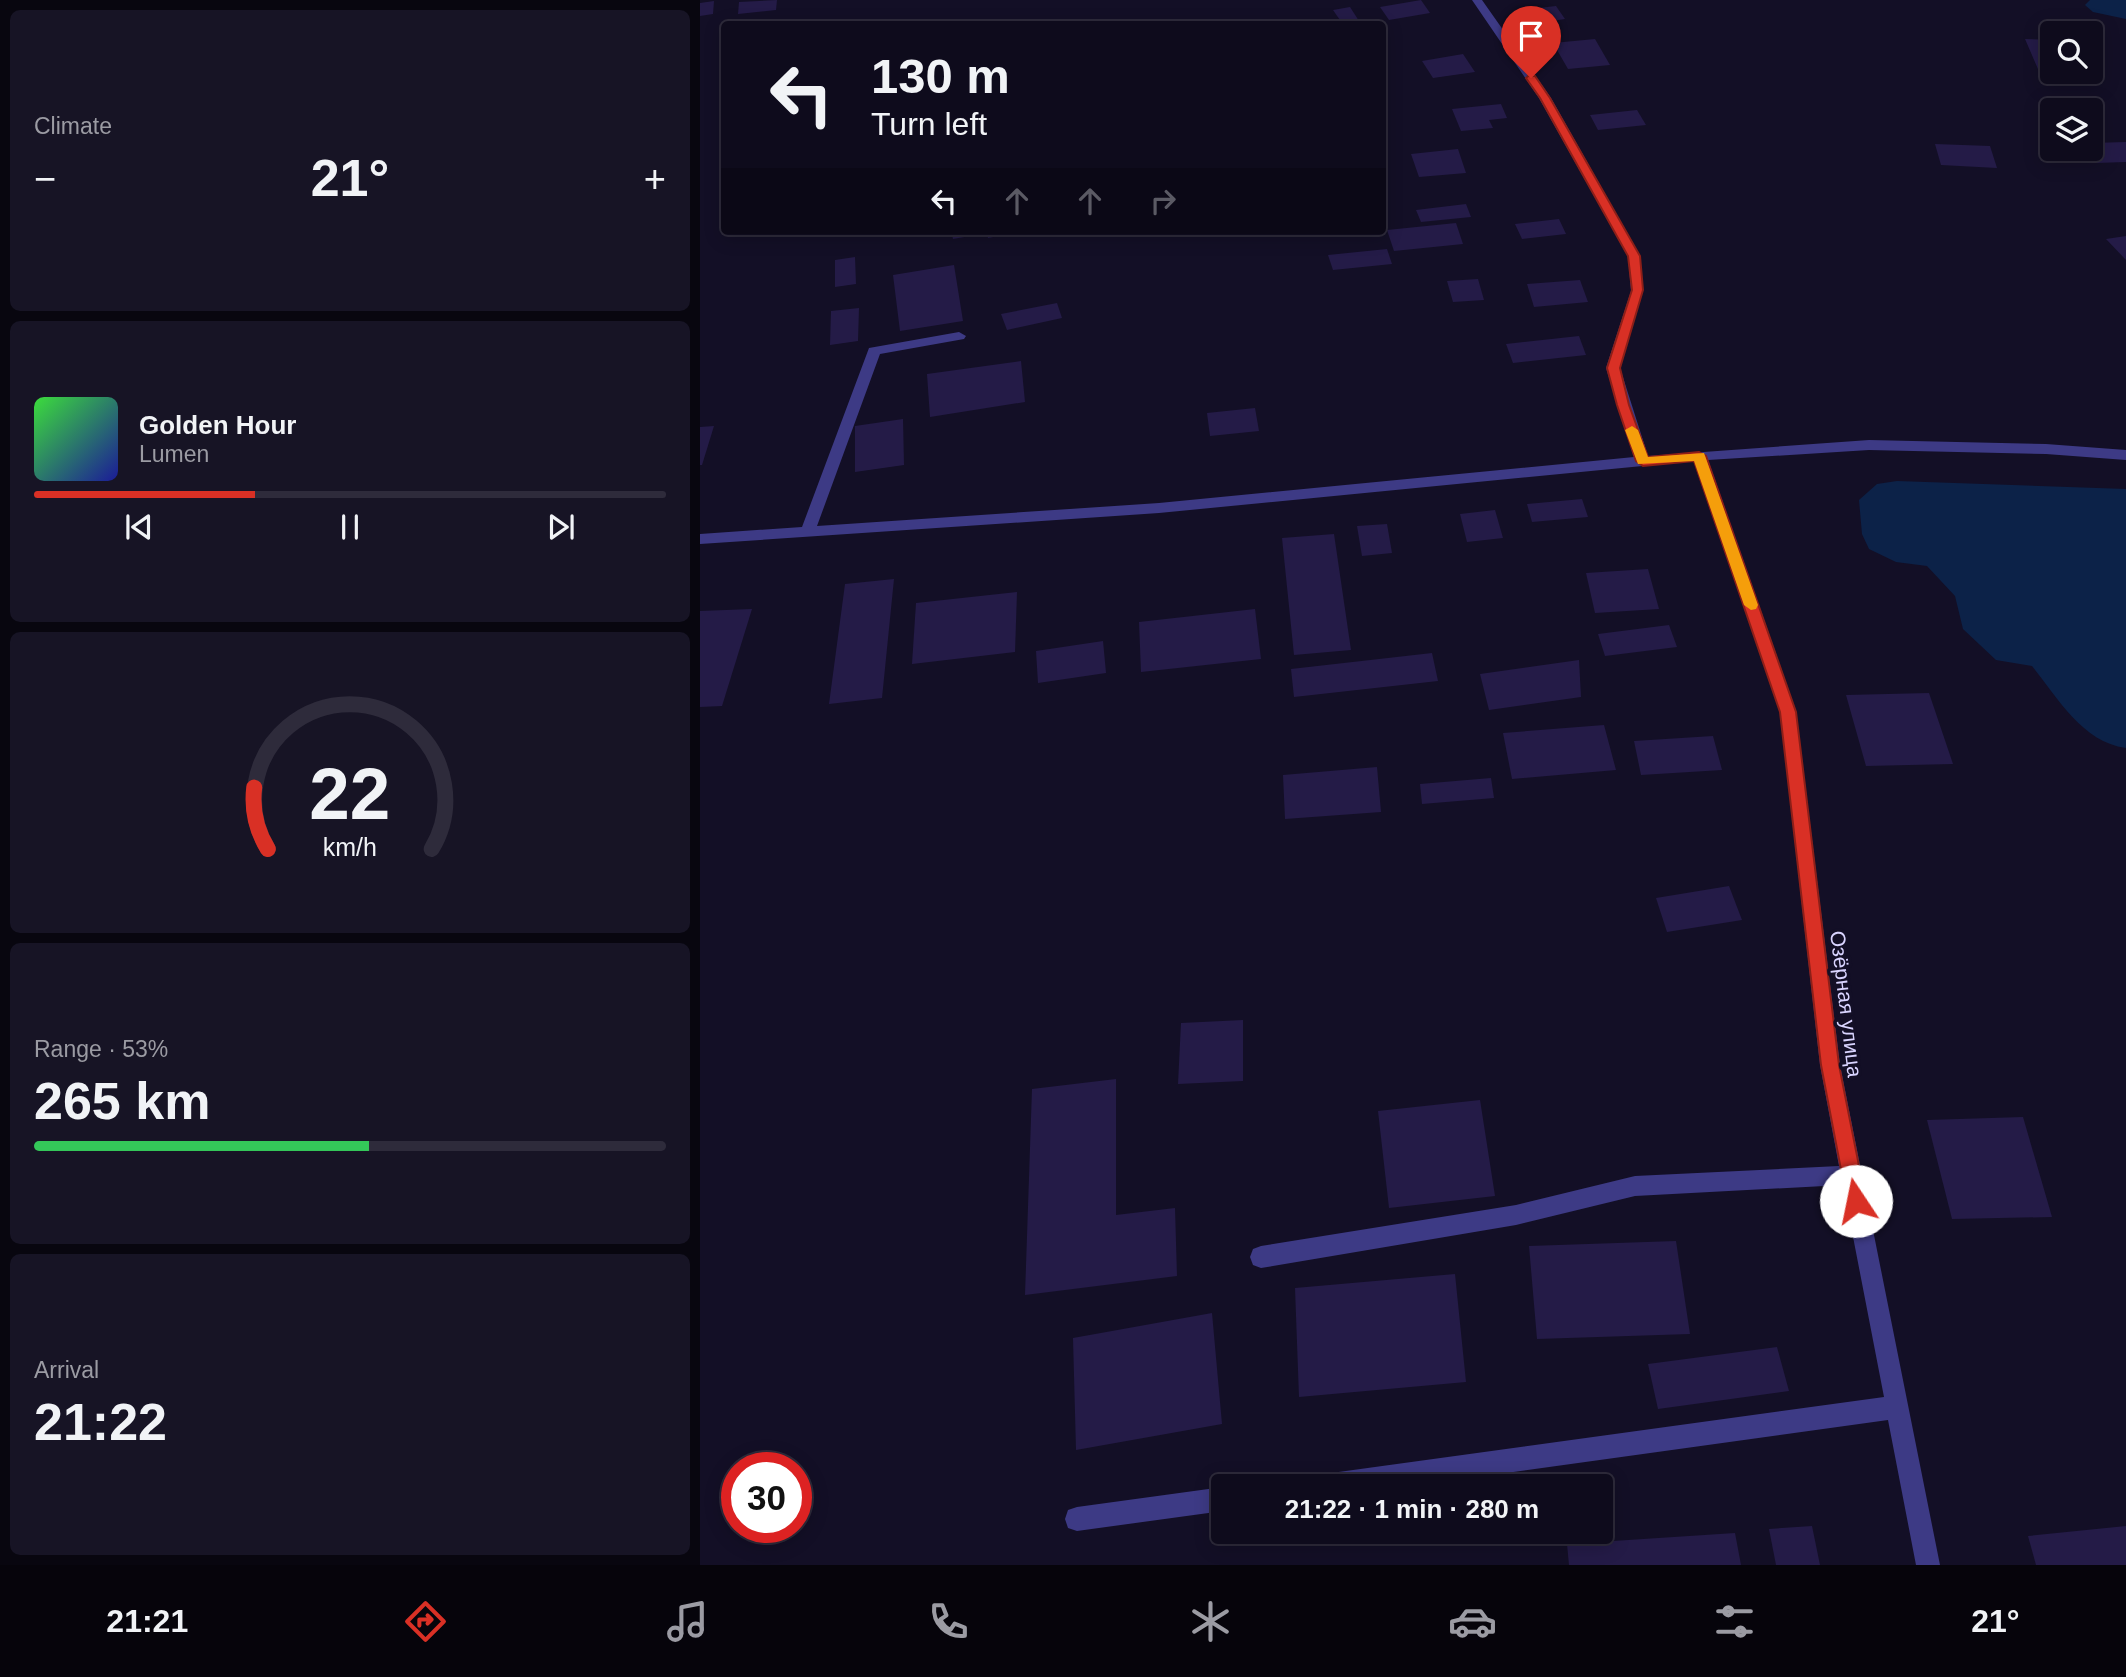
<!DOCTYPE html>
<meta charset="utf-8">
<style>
body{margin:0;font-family:Helvetica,sans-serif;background:#171425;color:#f1f3f6;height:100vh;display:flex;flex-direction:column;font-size:26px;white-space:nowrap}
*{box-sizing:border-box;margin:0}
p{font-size:23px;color:#9b9ba3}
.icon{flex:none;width:38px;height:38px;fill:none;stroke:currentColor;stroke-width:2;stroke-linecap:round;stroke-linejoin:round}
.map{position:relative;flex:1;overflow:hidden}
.details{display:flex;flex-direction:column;gap:10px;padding:10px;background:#08060f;width:700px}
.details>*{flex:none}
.top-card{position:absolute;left:21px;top:21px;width:665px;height:214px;border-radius:7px;box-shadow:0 4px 18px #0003,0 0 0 2px #2e2b3b;background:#0e0b1c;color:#f1f3f6;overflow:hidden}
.tools{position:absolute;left:1340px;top:21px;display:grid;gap:14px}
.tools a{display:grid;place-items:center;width:63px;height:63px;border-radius:7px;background:#0e0b1c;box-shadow:0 4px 18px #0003,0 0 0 2px #2e2b3b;font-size:35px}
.speed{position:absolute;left:21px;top:1452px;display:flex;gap:14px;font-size:35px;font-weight:700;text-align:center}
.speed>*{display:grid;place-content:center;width:91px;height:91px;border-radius:50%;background:#0e0b1c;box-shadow:0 4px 18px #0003,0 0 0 2px #2e2b3b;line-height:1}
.speed .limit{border:10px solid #d22;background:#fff;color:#111}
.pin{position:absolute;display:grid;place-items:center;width:60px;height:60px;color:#fff;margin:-72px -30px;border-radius:50% 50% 50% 0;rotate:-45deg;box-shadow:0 0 7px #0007}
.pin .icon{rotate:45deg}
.me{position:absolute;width:77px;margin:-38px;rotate:349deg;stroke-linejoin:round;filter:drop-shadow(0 0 5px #0008)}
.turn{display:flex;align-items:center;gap:24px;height:147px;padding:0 35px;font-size:32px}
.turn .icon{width:91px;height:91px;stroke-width:2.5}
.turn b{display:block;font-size:49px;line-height:60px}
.lanes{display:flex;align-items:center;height:66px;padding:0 35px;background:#0003;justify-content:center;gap:35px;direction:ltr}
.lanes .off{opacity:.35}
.big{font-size:52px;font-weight:700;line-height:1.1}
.details .card{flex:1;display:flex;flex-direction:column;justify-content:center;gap:10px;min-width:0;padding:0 24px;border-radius:10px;background:#171425}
.details .dial{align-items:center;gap:0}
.dial svg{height:182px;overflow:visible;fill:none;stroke:#2e2b3b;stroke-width:7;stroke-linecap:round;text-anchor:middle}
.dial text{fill:#f1f3f6;stroke:none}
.song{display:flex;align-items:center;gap:21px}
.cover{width:84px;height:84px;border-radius:10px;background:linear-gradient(135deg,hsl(120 70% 55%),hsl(240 70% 35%))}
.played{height:7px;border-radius:4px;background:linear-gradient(90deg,#d93025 35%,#2e2b3b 35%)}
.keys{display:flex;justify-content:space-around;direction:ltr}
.heat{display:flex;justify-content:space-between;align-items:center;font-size:38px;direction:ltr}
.charge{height:10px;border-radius:5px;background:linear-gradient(90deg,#34c759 53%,#2e2b3b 0)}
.trip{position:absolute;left:511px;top:1474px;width:402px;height:70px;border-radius:7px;background:#0e0b1c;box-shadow:0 4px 18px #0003,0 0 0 2px #2e2b3b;font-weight:700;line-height:70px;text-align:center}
.dock{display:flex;height:112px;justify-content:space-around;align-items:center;background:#06040b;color:#9b9ba3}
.dock .icon{width:49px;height:49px}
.dock .on{color:#d93025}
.dock b{font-size:32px;color:#f1f3f6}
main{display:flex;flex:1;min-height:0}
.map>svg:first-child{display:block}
</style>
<main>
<section class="details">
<div class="card"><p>Climate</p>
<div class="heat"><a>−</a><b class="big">21°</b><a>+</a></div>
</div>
<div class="card">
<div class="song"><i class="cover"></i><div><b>Golden Hour</b><p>Lumen</p></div></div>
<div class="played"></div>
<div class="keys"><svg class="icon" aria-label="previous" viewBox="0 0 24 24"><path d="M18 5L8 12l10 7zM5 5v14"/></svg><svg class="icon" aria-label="pause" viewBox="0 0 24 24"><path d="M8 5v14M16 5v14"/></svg><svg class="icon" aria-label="next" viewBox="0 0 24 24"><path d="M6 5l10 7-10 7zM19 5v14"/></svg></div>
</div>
<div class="card dial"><svg viewBox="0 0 100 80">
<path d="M14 69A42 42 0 1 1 86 69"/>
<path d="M14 69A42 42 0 0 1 8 42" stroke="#d93025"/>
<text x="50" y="56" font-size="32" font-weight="700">22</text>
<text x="50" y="72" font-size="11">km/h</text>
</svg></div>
<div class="card"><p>Range · 53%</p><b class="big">265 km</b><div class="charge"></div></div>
<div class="card"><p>Arrival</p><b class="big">21:22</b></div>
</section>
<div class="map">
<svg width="1426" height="1565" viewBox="0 0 1426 1565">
<rect width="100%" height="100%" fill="#130f26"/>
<g fill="#0c2248">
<polygon points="1390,0 1426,0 1426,19 1393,12 1385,5"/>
<path d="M1197,481l229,8v259c-44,-6 -68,-50 -94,-82l-36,-6 -33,-31 -8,-33 -28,-30 -31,-4 -27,-13 -7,-15 -3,-34 18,-16z"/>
</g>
<g fill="#241b47">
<polygon points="77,0 76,10 38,14 39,2"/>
<polygon points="721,0 730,13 689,20 680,7"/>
<polygon points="14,1 13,14 0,16 0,3"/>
<polygon points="856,6 865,19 839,23 830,9"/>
<polygon points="650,7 659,21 642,23 633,10"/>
<polygon points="895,39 910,65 868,69 853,43"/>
<polygon points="1325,39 1353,40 1353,72 1391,72 1394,77 1341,76"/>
<polygon points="763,54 775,72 733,78 722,61"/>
<polygon points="801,104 807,118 789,120 793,128 761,131 752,109"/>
<polygon points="937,110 946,125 898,130 890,115"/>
<polygon points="1426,142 1426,162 1396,163 1387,149 1391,149 1391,143"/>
<polygon points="1235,144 1290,146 1297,168 1241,165"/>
<polygon points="758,149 766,173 719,177 711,154"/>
<polygon points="766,204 771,217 721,222 716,210"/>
<polygon points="859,219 866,234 822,239 815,224"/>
<polygon points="756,223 763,244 694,251 687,230"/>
<polygon points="251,231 309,231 309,234 288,238 287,233 253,239"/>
<polygon points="1426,236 1426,260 1406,239"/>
<polygon points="687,249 692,264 633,270 628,255"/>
<polygon points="155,257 156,284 135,287 135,260"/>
<polygon points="254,265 263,321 200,331 193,275"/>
<polygon points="778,279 784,300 753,302 747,281"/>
<polygon points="880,280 888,302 834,307 827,284"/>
<polygon points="357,303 362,318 307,330 301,314"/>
<polygon points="159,308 158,341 130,345 131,311"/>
<polygon points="879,336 886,355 813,363 806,344"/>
<polygon points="321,361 325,402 230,417 227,374"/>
<polygon points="555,408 559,431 510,436 507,413"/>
<polygon points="203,419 204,465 155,472 155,426"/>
<polygon points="14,426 2,465 0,465 0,427"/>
<polygon points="882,499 888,517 832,522 827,504"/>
<polygon points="795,510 803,538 767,542 760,514"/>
<polygon points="687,524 692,553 662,556 657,526"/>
<polygon points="634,534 651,650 594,655 582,538"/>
<polygon points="948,569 959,609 895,613 886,573"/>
<polygon points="194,579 182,698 129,704 145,584"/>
<polygon points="317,592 315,652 212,664 216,603"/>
<polygon points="52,609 22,706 0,707 0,611"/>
<polygon points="555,609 561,659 441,672 439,622"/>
<polygon points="969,625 977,647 905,656 898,634"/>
<polygon points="403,641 406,673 338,683 336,651"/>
<polygon points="732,653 738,681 594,697 591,669"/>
<polygon points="879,660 881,697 789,710 780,674"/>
<polygon points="1229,693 1253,764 1166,766 1146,695"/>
<polygon points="904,725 916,770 812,779 803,733"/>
<polygon points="1013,736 1022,770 941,775 934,741"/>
<polygon points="677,767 681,812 585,819 583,775"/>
<polygon points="791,778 794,798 722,804 720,784"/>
<polygon points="1029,886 1042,920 967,932 956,898"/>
<polygon points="543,1020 543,1081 478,1084 481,1023"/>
<polygon points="416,1079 416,1215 475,1208 477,1276 325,1295 332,1089"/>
<polygon points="780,1100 795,1196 689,1208 678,1111"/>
<polygon points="1323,1117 1352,1217 1252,1219 1227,1120"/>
<polygon points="976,1241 990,1334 837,1339 829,1246"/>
<polygon points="755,1274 766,1382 599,1397 595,1288"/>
<polygon points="512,1313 522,1424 376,1450 373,1338"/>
<polygon points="1077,1347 1089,1391 958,1409 948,1364"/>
<polygon points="1112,1526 1120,1565 1076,1565 1069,1529"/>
<polygon points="1426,1526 1426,1565 1336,1565 1328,1536"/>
<polygon points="1035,1533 1041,1565 869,1565 867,1544"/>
</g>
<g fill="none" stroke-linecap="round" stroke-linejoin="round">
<g fill="#3d3a85" fill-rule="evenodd">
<polygon points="772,0 782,0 851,98 940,256 943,291 920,368 948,456 1169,440 1346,444 1426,450 1426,460 1346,454 1169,450 1008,460 1096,711 1140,1065 1240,1565 1216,1565 1188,1420 712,1486 612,1486 616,1478 624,1474 1184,1397 1143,1185 935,1196 816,1225 561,1268 553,1265 550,1257 553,1249 561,1246 816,1205 935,1176 1139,1166 1120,1065 1080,711 994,461 459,513 0,544 0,534 102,527 169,348 259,332 266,336 264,339 180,354 117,526 459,503 934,457 906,368 931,291 928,256 839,98"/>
<polygon points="523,1487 523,1511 377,1531 368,1528 365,1519 368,1510 377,1507"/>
</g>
</g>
<polygon fill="#d93025" stroke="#8d1f18" stroke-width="2" points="828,76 835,76 850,98 940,256 943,290 920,368 929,405 948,457 999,452 1006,456 1096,712 1139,1065 1166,1201 1163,1208 1156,1211 1149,1208 1147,1201 1121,1065 1080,712 994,461 943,466 936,461 917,405 907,368 932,290 928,256 840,98 826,78"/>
<polygon fill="#f59e0b" points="932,426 938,430 948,457 1004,453 1058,605 1056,609 1051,610 1044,605 994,461 938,464 925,430"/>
<g text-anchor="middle" stroke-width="7" stroke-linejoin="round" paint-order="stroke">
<g font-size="21" fill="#d9d4ff" stroke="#130f26">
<text transform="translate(1146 1004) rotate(83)" y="7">Озёрная улица</text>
</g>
</g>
</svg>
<div class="tools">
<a><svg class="icon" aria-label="search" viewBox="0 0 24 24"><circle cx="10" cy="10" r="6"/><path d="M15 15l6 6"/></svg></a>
<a><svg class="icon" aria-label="layers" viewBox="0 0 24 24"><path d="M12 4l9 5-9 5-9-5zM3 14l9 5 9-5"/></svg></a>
</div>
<div class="speed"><div class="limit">30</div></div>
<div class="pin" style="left:831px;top:78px;background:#d93025"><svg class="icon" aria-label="arrive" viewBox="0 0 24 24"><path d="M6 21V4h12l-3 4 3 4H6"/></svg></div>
<svg class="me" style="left:1156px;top:1201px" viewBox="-20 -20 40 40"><circle r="19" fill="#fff"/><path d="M0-13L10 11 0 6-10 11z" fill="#d93025"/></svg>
<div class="trip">21:22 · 1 min · 280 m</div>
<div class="top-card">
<div class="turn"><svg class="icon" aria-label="left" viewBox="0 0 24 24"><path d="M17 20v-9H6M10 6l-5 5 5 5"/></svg><div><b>130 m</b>Turn left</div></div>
<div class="lanes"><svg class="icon" aria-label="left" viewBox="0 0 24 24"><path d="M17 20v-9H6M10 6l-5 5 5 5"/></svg><svg class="icon off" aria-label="ahead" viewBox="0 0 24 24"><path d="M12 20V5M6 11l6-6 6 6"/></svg><svg class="icon off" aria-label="ahead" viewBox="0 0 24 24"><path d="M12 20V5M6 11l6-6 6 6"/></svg><svg class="icon off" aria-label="right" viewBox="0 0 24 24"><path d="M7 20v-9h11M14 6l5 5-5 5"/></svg></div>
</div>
</div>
</main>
<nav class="dock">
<b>21:21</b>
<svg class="icon on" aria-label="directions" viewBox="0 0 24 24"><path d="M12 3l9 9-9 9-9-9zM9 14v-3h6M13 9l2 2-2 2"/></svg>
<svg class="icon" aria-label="music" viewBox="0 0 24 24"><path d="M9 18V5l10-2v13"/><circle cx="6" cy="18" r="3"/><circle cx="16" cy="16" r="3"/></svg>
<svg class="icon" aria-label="phone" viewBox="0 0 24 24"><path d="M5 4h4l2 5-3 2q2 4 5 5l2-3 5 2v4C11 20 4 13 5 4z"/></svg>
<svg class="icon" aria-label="climate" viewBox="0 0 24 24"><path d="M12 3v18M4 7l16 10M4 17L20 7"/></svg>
<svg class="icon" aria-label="car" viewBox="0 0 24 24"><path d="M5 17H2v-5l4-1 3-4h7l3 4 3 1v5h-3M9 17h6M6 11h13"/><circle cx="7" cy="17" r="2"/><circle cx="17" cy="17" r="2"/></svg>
<svg class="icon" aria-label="filters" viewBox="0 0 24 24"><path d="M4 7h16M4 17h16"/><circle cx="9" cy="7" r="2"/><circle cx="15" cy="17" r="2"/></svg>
<b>21°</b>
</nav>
